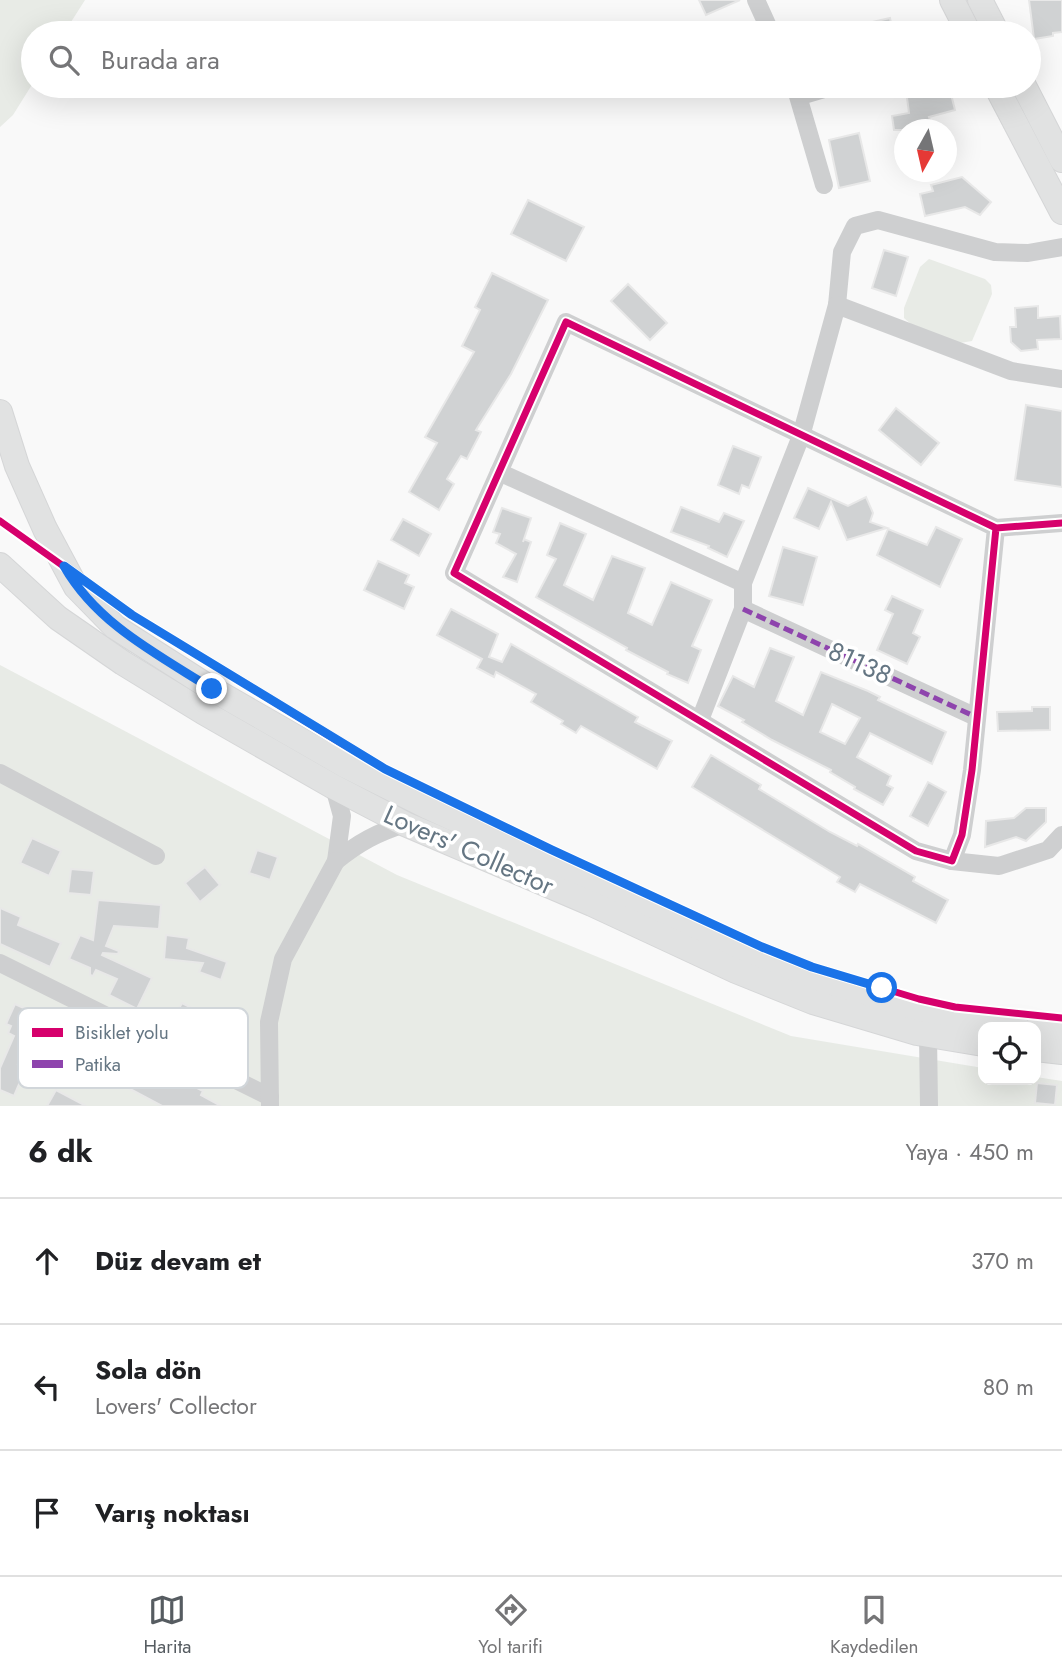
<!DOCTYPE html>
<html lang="tr">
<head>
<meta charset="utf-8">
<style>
	:root { --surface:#fff; --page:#f2f2f2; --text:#202124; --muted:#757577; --line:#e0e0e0; --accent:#565c61 }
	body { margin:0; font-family:Jost,sans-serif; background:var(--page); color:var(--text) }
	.controls { position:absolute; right:21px; bottom:21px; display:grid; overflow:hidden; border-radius:14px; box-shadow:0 7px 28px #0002 }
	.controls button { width:63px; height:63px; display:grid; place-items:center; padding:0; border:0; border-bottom:2px solid var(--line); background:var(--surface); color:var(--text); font:35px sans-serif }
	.compass { position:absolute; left:894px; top:119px; width:63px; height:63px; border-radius:50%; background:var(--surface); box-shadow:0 7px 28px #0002; rotate:188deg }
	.stop { position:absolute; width:21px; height:21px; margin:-16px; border:5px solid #1a73e8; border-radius:50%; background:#fff }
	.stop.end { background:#1a73e8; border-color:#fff; box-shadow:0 2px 7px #0008 }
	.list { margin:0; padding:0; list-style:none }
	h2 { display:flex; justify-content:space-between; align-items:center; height:91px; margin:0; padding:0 28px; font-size:30px }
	h2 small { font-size:23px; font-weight:400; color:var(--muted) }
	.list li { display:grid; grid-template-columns:46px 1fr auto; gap:21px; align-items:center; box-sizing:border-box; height:126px; padding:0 28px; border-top:2px solid var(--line) }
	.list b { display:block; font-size:26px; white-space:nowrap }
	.list p { margin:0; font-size:23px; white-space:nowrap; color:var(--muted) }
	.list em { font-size:23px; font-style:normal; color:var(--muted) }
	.icon { flex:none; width:38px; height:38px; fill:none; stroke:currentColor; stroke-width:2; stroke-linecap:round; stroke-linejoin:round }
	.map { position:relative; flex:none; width:1062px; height:1106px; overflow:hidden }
	.search { position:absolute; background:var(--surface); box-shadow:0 7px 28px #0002; left:21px; right:21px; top:21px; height:77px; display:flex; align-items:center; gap:18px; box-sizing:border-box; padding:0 24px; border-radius:38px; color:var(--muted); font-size:26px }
	.sheet { height:469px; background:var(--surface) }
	nav { display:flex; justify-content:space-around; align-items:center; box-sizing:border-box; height:98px; border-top:2px solid var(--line); background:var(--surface); font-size:19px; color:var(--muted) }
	nav a { display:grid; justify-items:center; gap:4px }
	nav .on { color:var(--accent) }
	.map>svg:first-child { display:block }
	.green { fill:#e8ebe6 }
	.building { fill:#d0d2d3; stroke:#e8e8e8; stroke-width:2; fill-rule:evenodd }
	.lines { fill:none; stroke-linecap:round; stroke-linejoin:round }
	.secondary-casing { stroke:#d5d6d7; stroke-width:26 }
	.street { stroke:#cecfd0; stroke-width:18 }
	.secondary { stroke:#e1e2e2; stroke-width:24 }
	.quiet { stroke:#8e44ad; stroke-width:5; stroke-dasharray:10 5; stroke-linecap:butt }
	.cycleway-casing { stroke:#fff; stroke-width:11 }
	.cycleway { stroke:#d6006c; stroke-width:7 }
	.route { stroke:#1a73e8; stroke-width:9 }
	.labels { text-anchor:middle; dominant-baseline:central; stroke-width:7; stroke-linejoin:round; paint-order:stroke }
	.street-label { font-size:26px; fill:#657683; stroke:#fff }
	.key { fill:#fff; stroke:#d1d6da; stroke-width:2 }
	.key-label { font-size:19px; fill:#657683 }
</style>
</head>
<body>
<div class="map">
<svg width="1062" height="1106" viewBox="0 0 1062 1106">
	<rect width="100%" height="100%" fill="#f9f9f9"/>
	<g class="green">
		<polygon points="0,0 85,0 64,33 33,33 33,83 13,115 0,127"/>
		<polygon points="929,259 985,279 991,285 992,294 972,341 960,343 911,324 904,318 904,308 920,267"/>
		<polygon points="0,665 397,875 791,1036 983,1068 983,1080 1036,1080 1036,1077 1062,1081 1062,1106 0,1106"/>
	</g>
	<g class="building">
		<polygon points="699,0 740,0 706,15"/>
		<polygon points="1029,0 1062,0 1062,32 1053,33 1053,36 1034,39"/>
		<polygon points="890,18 893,33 847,33 846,28"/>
		<polygon points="923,86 949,86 955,110 929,117 933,130 894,130 892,116 909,113 906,90"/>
		<polygon points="859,133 870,181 839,188 829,140"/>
		<polygon points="962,177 991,202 980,215 965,207 925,216 920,194 933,191 931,185"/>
		<polygon points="528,200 584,227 566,261 511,234"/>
		<polygon points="884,250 908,257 896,296 872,288"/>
		<polygon points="492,273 548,300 511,374 476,430 481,432 467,459 461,456 447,479 454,484 439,510 409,492 437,443 425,437 474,352 462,346 480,310 475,307"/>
		<polygon points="628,284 667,323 650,340 611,301"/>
		<polygon points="1038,306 1038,318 1060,316 1061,339 1037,340 1038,349 1021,351 1011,342 1010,327 1016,327 1015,308"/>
		<polygon points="1026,405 1062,411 1062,487 1015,480"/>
		<polygon points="896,408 939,443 921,465 879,430"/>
		<polygon points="733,446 761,457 749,488 742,485 739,494 718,485"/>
		<polygon points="808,488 848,506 866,497 873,513 870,522 887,528 847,540 831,502 819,529 794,518"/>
		<polygon points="681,507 719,522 724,513 744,521 727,557 708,548 709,546 671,532"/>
		<polygon points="502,508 531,518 523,542 524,539 531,542 517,582 503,577 516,554 496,543 500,534 493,532"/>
		<polygon points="403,519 431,534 419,556 391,540"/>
		<polygon points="560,523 586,534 564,585 593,600 612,556 645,568 628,613 652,625 671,582 712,600 692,646 701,650 688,683 667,674 668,672 626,650 627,648 536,597 556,559 547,555"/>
		<polygon points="936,527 962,539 940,587 877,555 888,529 927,545"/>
		<polygon points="783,547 817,557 803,605 769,596"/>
		<polygon points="378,561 409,575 405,583 414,587 404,609 364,590"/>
		<polygon points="892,596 923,610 913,633 920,637 907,664 877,650 893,614 885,610"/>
		<polygon points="451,609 498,634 489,657 502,662 511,644 638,717 635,722 672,741 657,769 581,726 576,733 561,724 563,721 531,702 536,694 496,672 494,677 477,668 482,659 437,635"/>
		<path d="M 770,648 L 794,657 L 776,701 L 803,715 L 821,672 L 868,691 L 880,697 L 878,700 L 946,732 L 932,764 L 870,733 L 857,757 L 891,776 L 887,785 L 893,788 L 883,805 L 854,789 L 855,787 L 830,772 L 831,770 L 772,740 L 742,722 L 744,720 L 718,706 L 733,676 L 754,687 ZM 832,704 L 860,718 L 845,744 L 820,732 Z"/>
		<polygon points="1032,707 1050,707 1050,730 998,731 997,712 1032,711"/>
		<polygon points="711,755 761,785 759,789 830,832 857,846 858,844 915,877 913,881 948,900 936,923 860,884 855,892 837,882 840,877 692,787"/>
		<polygon points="928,782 946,792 928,826 910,816"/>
		<polygon points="1026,808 1046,808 1046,822 1026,841 1016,837 985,847 986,821 1014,818"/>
		<polygon points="32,838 61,851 49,876 20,863"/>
		<polygon points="257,850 278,857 270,880 249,873"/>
		<polygon points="205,867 220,885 200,902 185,883"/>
		<polygon points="71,869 94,871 91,895 68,893"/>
		<polygon points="98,900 161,905 159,929 114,926 106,946 119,951 118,954 103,953 102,955 152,978 137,1009 109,995 117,979 96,970 93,976 90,975 90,968 69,959 80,935 93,940"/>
		<polygon points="0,908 21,917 18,925 61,943 50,967 0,944"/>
		<polygon points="166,935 189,938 187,948 227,962 221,980 199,972 203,963 164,959"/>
		<polygon points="182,1003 233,1029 220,1056 168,1029"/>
		<polygon points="15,1004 37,1014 18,1064 26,1068 14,1096 0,1090 0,1068 14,1036 8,1033 11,1026 6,1024"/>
		<polygon points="69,1033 106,1053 109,1047 143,1065 145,1061 203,1091 201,1095 221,1106 162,1106 115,1081 113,1086 76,1066 73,1072 54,1062"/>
		<polygon points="1037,1083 1057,1085 1055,1105 1035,1103"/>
		<polygon points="56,1090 86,1106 47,1106"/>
	</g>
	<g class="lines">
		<defs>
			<g id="secondary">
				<polyline points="952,0 969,33"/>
				<polyline points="980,0 997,33"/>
				<polyline points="996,86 1062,212"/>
				<polyline points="1024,86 1062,160"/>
				<polyline points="0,412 17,466 45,529 76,587 115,627 212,689 346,766 426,806 765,962 854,995 930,1014 1017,1027"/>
				<polyline points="0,565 58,618 123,663 203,712 334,787 405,824 592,904 736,971 813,1002 917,1033 983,1044"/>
				<polyline points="1036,1029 1062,1031"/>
				<polyline points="1036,1049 1062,1052"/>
			</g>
		</defs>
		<use href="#secondary" class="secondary-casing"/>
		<g class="street">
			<polyline points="756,0 771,33"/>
			<polyline points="795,86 824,185"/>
			<polyline points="800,96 834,86"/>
			<polyline points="837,305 842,252 855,226 878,220 995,252 1028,253 1062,247"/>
			<polyline points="499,472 743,583"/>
			<polyline points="996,528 972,770 962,835 952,861 916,851 454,573 566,322 996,528 1062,523"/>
			<polyline points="743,609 976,717"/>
			<polyline points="700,720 743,609 743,583 801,436 837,305 1011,371 1062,379"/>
			<polyline points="0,773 156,856"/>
			<path d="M 334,787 L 342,816 L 336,861 C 358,843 378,832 405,824"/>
			<polyline points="952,861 999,866 1048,850 1062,835"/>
			<polyline points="0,963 270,1097"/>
			<polyline points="928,1035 929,1106"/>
			<polyline points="270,1105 269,1022 283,959 336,861"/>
		</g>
		<use href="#secondary" class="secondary"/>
		<polyline class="quiet" points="743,609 976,717"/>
		<defs>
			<g id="cycleway">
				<polyline points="0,521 132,615 336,740 385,769 552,850 762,947 812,967 919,999 955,1007 1062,1018"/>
				<polyline points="996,528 972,770 962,835 952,861 916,851 454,573 566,322 996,528 1062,523"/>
			</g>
		</defs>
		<use href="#cycleway" class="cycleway-casing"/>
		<use href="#cycleway" class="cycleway"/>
	</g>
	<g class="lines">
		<path class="route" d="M 212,689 C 157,654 97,624 64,566 L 132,615 L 385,769 L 552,850 L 762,947 L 812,967 L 882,988"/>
	</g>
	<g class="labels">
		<g class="street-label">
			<text transform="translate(860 663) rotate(25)">81138</text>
			<text transform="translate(469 850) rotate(24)">Lovers' Collector</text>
		</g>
	</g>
	<rect x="18" y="1008" width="230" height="80" rx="10" class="key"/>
	<rect x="32" y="1028" width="31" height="9" fill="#d6006c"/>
	<rect x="32" y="1060" width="31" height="8" fill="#8e44ad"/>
	<g class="key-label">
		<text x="75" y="1039">Bisiklet yolu</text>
		<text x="75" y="1071">Patika</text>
	</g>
</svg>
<div class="controls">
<button><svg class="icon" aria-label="locate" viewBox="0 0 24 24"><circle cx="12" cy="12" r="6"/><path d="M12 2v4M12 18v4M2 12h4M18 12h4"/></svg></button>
</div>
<svg class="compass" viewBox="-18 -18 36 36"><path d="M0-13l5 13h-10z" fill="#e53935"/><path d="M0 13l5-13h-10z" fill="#757577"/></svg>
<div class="stop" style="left:882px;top:988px"></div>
<div class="stop end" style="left:212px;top:689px"></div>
<div class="search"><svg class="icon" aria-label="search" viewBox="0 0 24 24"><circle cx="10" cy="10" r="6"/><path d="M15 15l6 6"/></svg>Burada ara</div>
</div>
<section class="sheet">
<h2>6 dk<small>Yaya · 450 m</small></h2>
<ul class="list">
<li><svg class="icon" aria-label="ahead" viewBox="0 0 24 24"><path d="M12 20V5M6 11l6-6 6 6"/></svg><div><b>Düz devam et</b></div><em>370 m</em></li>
<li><svg class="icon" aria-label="left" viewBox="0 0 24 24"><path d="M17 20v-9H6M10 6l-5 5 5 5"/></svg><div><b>Sola dön</b><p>Lovers' Collector</p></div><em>80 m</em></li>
<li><svg class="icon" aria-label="arrive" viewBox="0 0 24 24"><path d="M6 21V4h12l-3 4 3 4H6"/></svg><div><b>Varış noktası</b></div></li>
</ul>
</section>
<nav>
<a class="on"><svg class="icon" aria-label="map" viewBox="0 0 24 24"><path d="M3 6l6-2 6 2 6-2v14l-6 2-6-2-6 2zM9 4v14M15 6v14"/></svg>Harita</a>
<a><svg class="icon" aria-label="directions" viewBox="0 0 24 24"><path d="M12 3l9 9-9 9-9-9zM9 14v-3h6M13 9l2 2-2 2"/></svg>Yol tarifi</a>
<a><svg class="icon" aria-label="saved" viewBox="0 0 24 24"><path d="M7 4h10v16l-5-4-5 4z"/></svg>Kaydedilen</a>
</nav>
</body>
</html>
